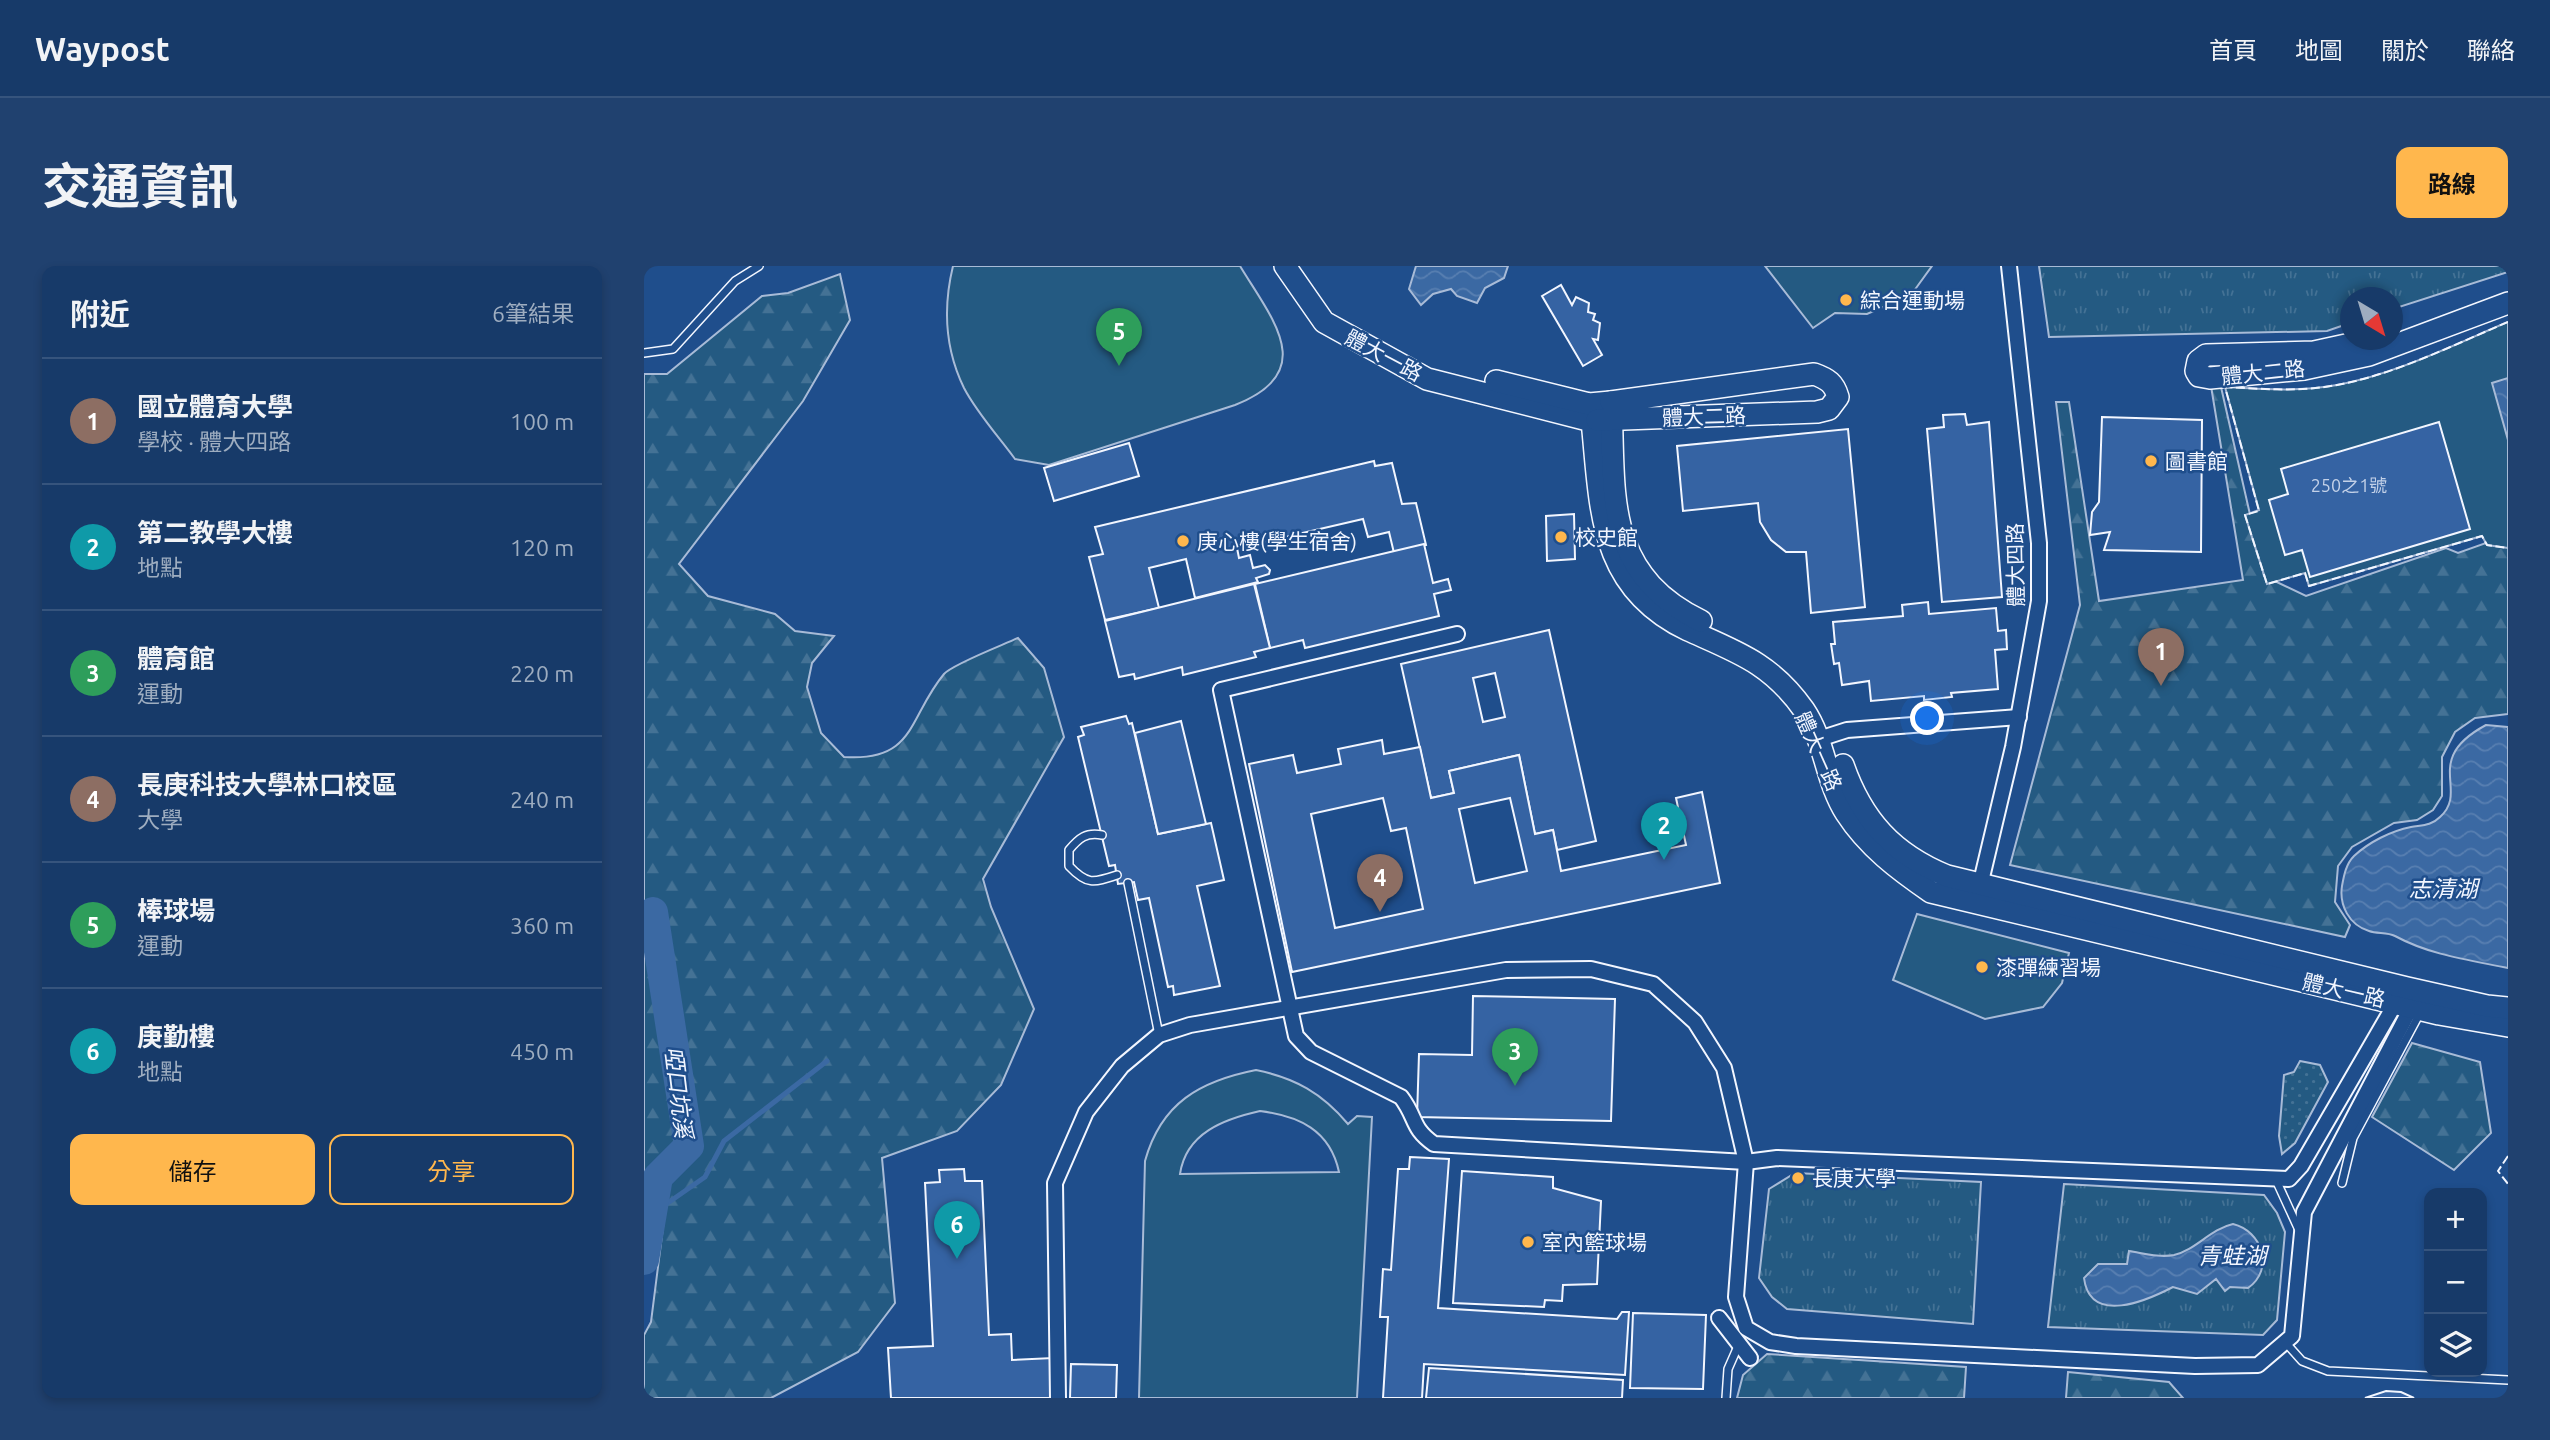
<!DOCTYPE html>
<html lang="zh-TW">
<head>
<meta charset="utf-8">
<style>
	:root { --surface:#173a69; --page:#20416f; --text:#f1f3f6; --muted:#9eadc0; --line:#36547d; --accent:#ffb74d }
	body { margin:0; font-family:Ubuntu,"Noto Sans TC",sans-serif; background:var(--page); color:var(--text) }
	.controls { position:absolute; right:21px; bottom:21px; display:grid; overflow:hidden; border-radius:14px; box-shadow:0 4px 10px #0003 }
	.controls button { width:63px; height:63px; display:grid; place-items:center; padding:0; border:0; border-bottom:2px solid var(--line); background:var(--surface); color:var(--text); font:35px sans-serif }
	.compass { position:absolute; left:1696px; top:21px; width:63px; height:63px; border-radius:50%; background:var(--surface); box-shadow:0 4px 10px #0003; rotate:142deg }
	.you { position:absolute; left:1284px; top:453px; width:24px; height:24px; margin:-18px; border:5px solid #fff; border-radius:50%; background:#1a73e8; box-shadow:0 0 0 10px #1a73e833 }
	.badge { display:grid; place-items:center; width:46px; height:46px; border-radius:50%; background:var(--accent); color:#fff; font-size:23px; font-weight:700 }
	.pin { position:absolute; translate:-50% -58px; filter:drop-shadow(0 2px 4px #0008) }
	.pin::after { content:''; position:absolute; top:37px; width:24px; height:21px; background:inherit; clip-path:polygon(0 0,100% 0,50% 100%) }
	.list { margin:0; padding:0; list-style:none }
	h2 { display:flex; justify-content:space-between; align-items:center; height:91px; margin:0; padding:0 28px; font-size:30px }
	h2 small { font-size:23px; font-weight:400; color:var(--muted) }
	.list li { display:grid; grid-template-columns:46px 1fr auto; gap:21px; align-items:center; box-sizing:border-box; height:126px; padding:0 28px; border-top:2px solid var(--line) }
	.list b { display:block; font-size:26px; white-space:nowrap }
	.list p { margin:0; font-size:23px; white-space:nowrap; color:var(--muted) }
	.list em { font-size:23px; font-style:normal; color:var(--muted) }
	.actions { display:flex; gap:14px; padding:21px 28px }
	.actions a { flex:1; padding:16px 0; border:2px solid var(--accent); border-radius:14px; text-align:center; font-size:24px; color:var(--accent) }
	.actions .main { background:var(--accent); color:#111 }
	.icon { flex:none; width:38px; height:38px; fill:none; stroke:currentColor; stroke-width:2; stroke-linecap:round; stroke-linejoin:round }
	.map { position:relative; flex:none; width:1864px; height:1132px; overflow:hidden; border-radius:14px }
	header { display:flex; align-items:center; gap:42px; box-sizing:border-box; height:98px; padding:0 35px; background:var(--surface); border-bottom:2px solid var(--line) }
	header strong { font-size:33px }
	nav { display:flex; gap:38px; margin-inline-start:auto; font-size:24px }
	.intro { display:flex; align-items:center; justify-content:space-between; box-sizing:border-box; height:168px; padding:0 42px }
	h1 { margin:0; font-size:49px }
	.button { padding:18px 32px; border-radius:14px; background:var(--accent); color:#111; font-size:24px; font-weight:700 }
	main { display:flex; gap:42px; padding:0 42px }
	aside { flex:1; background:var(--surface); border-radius:14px; box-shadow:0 4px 10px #0003 }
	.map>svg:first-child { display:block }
	.grass { fill:url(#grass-tufts); stroke:#a8bbd7; stroke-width:2 }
	.forest { fill:url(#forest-firs); stroke:#a8bbd7; stroke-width:2 }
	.park { fill:url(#park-dots); stroke:#a8bbd7; stroke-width:2 }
	.pitch { fill:#245a82; stroke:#a8bbd7; stroke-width:2; fill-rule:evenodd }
	.water { fill:url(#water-waves); stroke:#a8bbd7; stroke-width:2 }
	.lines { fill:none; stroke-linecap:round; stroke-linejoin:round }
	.stream { stroke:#3b69a3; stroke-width:5 }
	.river { stroke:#3b69a3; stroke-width:30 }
	.building { fill:#3563a3; stroke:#f2f6ff; stroke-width:2; fill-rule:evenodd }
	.lane-casing { stroke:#f2f6ff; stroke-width:10 }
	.street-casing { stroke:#f2f6ff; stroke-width:18 }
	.secondary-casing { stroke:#f2f6ff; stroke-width:24 }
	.lane { stroke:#1f4e8c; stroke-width:7 }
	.street { stroke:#1f4e8c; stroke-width:14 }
	.secondary { stroke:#1f4e8c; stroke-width:21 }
	.fence { stroke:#f2f6ff; stroke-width:2; stroke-dasharray:9 3.5; stroke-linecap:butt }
	.poi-dot { fill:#ffb74d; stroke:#1f4e8c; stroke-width:2.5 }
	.labels { text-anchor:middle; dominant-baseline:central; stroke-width:5; stroke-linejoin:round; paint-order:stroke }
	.number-label { font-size:18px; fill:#c3d1e8 }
	.poi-label { font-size:21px; fill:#f2f6ff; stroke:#1f4e8c; text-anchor:start }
	.street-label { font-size:21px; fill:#f2f6ff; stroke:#1f4e8c }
	.water-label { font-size:23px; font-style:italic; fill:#f2f6ff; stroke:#1f4e8c }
</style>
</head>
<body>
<header>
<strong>Waypost</strong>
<nav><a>首頁</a><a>地圖</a><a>關於</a><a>聯絡</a></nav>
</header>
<div class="intro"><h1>交通資訊</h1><a class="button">路線</a></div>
<main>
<aside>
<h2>附近<small>6筆結果</small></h2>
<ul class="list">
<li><span class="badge" style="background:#8d6e63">1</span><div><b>國立體育大學</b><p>學校 · 體大四路</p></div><em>100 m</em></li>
<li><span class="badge" style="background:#0f9aa8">2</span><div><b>第二教學大樓</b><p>地點</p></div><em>120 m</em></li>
<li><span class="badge" style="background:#2e9e5b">3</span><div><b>體育館</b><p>運動</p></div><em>220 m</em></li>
<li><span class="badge" style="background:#8d6e63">4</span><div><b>長庚科技大學林口校區</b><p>大學</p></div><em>240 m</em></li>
<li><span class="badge" style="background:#2e9e5b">5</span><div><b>棒球場</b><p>運動</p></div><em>360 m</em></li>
<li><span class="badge" style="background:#0f9aa8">6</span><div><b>庚勤樓</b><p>地點</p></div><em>450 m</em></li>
</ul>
<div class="actions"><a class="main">儲存</a><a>分享</a></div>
</aside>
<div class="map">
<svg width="1864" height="1132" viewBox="0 0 1864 1132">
	<defs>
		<pattern id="grass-tufts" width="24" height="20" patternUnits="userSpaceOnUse" patternTransform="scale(1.75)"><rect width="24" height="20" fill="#245a82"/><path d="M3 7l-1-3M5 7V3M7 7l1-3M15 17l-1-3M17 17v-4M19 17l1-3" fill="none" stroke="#447295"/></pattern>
		<pattern id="forest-firs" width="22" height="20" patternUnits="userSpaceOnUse" patternTransform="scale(1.75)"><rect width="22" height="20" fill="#245a82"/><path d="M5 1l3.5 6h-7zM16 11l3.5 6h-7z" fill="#447295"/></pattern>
		<pattern id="park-dots" width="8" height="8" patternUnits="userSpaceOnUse" patternTransform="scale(1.75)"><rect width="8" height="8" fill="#245a82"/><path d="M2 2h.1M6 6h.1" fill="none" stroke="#447295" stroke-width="1.8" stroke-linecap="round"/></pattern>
		<pattern id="water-waves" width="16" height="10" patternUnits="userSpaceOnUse" patternTransform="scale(1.75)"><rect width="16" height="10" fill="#3b69a3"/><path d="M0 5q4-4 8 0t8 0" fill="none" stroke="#587fb1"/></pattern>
	</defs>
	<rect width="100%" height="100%" fill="#1f4e8c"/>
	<g class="grass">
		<polygon points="1395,0 1864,0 1864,6 1749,43 1748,32 1706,32 1706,57 1683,65 1405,71"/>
		<polygon points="1151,907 1337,916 1329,1058 1143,1043 1128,1031 1115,1012 1125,923"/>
		<polygon points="1420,918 1620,929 1633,947 1641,966 1633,1054 1619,1069 1404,1061"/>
	</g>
	<g class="forest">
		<path d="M 196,8 L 206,54 L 159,135 L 35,298 L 64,330 L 131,348 L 151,365 L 190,370 L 168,397 L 163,421 L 177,467 L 200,491 C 272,496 264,451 300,408 C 309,398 359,379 374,372 L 400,402 L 420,471 L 339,613 L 347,641 L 390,743 L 357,819 L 313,865 L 238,892 L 251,1037 L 214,1086 L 127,1132 L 0,1132 L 0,1069 L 7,1056 L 25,914 L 0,921 L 0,108 L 23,108 L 118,30 L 144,27 Z"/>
		<polygon points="1567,120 1577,121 1620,310 1662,330 1802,282 1814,287 1853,273 1864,281 1864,448 1831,452 1811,466 1798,491 1798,530 1789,544 1773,554 1750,557 1708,581 1694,600 1691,636 1706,659 1701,671 1366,599 1436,339 1412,136 1425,136 1455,335 1599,314"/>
		<polygon points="1768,777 1836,796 1847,867 1810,904 1728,851"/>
		<polygon points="1123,1088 1322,1101 1320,1132 1093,1132 1099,1109"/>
		<polygon points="1424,1106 1525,1116 1539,1132 1422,1132"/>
	</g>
	<polygon class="park" points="1656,795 1676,799 1684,816 1651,877 1638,888 1635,870 1640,809 1650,806"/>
	<g class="pitch">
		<path d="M 309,0 L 596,0 C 628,53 676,106 591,139 L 405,199 L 371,193 C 355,171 333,147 320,122 C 301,83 299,41 309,0 Z"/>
		<polygon points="1121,0 1288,0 1267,29 1223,48 1191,47 1169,62"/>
		<path d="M 1864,56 L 1864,282 L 1843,279 L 1838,270 L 1665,320 L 1661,307 L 1623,318 L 1601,249 L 1615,244 L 1581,121 C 1618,123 1656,126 1693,119 C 1752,108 1809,79 1864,56 Z"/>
		<polygon points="1273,648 1425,687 1418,717 1399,741 1341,753 1249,714"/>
		<path d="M 612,804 C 651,812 678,827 704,858 L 713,850 L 728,851 L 713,1132 L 495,1132 L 501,895 C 517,837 556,815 612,804 ZM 616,845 C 655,850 686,864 695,906 L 536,908 C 542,867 580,853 616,845 Z"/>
	</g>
	<g class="water">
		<polygon points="772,0 864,0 860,12 841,22 833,37 813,30 807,23 789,28 777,39 765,23"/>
		<polygon points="1864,112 1864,174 1848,117"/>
		<path d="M 1842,459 L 1864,461 L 1864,702 C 1825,694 1786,689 1751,670 C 1743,666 1733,668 1725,665 C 1705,659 1695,639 1698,620 C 1700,609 1702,598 1710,590 C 1725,576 1747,565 1767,561 C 1778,559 1787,560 1796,551 C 1826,524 1777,494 1842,459 Z"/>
		<path d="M 1589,958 C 1618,965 1631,1003 1604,1022 L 1586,1021 L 1581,1025 L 1572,1013 L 1553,1028 L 1529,1021 C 1504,1034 1446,1060 1440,1012 L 1454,998 L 1483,998 L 1485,985 C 1499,987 1515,992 1530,989 C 1552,984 1566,963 1589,958 Z"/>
	</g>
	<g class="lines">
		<polyline class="stream" points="5,950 61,911 80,875 183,795"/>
		<polyline class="river" points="0,994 14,911 45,880 9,646"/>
	</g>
	<g class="building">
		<polygon points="917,19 928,39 932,31 945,37 944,46 951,48 949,54 956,57 954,74 949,73 958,89 939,100 898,30"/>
		<polygon points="1321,148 1323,159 1345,156 1358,331 1298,336 1283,163 1300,161 1299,149"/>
		<polygon points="1458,151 1558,154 1557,286 1460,284 1466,266 1446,269 1448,246 1455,236"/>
		<polygon points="1795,156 1826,263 1666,311 1658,284 1641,289 1625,234 1644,228 1637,203"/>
		<polygon points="1204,163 1221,341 1167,347 1162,286 1142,286 1127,274 1116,256 1114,237 1039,245 1033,180"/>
		<polygon points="485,177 495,210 410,235 400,202"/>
		<polygon points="730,195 731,200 748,197 758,238 772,237 782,279 750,287 745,266 724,271 719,253 593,282 595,292 606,289 609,302 621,299 626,304 625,308 612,312 614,316 551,332 542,293 505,302 515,342 461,354 445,291 459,288 451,261"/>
		<polygon points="930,248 931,293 903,295 902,250"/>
		<polygon points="780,278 789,317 804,313 807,324 790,328 795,350 661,382 659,374 626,382 611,318"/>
		<polygon points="610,318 626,382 610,386 612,391 539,409 538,401 491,413 490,408 475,411 461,355"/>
		<polygon points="1284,336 1285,348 1352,342 1354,365 1362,364 1363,383 1351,384 1354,423 1307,427 1308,431 1280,434 1280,430 1227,435 1225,415 1198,419 1195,397 1190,398 1187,378 1191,378 1189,356 1259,350 1258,339"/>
		<path d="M 905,364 L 952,575 L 913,584 L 909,564 L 891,568 L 875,489 L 805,505 L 810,527 L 787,532 L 757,398 ZM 851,407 L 861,451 L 839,456 L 829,412 Z"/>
		<polygon points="482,450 485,458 488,457 514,568 567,557 580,614 553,620 576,720 530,729 529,720 524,721 505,632 494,634 490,616 474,618 471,599 465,600 434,471 440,469 437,461"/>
		<polygon points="537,455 562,558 514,568 491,467"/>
		<path d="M 738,474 L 740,488 L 776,481 L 787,532 L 810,527 L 805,505 L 875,489 L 891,568 L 909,564 L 917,605 L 1042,579 L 1032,532 L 1058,526 L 1076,617 L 648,706 L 605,498 L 649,489 L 653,507 L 697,498 L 694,483 ZM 739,532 L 747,565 L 762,562 L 779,643 L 691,662 L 667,548 ZM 866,532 L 883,605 L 831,617 L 815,543 Z"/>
		<polygon points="829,730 971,733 967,855 773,851 775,788 828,789"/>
		<polygon points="766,891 805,893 794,1042 973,1053 978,1046 985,1046 981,1109 780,1098 778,1132 739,1132 744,1051 736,1051 739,1003 747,1004 754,903 765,903"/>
		<polygon points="320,903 321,915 338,915 345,1069 367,1068 368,1094 409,1092 411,1132 247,1132 244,1082 289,1080 281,917 296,916 295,904"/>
		<polygon points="818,905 909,911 909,922 957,935 953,1018 919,1019 918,1035 901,1034 900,1041 809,1037"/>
		<polygon points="989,1047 1062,1049 1059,1123 986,1122"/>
		<polygon points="427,1098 473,1099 472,1132 426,1132"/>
		<polygon points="785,1102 979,1114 978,1132 782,1132"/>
		<polygon points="1742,1125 1757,1126 1770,1132 1721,1132"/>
	</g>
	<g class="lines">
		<defs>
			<g id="lane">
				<polyline points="0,87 29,83 91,15 115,0"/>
				<path d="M 458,569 C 442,566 435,572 425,584 L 425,600 C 443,619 449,617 473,609"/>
				<polyline points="484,617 515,769"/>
				<polyline points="1632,914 1655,964"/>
				<polyline points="1698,917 1709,872 1776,747"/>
				<polyline points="1641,1076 1658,1095 1684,1105 1864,1114"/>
				<polyline points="1082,1132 1084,1103 1095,1078"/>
			</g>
			<g id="street">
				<path d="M 813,368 L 577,424 L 652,770 L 667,786 L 757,831 C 773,852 767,862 790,878 L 1102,896 L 1133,892 L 1645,913 L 1657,900 L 1754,733"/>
				<polyline points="1175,473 1203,464 1375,451"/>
				<polyline points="1335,624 1369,481 1395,335 1395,277 1365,0"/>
				<polyline points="1075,1052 1106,1092"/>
				<polyline points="414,1132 411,917 442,846 478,800 515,769 546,759 862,704 947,703 1009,718 1051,756 1080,802 1102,896 1092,1031 1102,1062 1126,1076 1152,1080 1551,1100 1614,1099 1648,1070 1660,946 1768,740 1767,736"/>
			</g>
			<g id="secondary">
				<path d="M 641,0 L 680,56 L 783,113 L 948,155 C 957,240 953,321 1044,364 C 1093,386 1127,397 1160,444 C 1181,475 1182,516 1202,547 C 1224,581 1255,604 1287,626 L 1795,748 L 1864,760"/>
				<polyline points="1725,74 1670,86 1562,89 1554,95 1552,105 1555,110 1566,112 1660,103 1725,89 1864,37"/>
				<path d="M 852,115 L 945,138 L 967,136 C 971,229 959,307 1057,355"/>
				<path d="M 953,154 L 1173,146 L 1185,143 L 1194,131 C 1190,117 1184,113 1170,108 L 967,136"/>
				<path d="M 1199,499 C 1218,554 1249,588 1303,610 L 1763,722 L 1843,740 L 1864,742"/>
			</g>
		</defs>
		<use href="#lane" class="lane-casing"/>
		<use href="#street" class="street-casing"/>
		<use href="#secondary" class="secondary-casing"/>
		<use href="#lane" class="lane"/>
		<use href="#street" class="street"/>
		<use href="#secondary" class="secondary"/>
		<g class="fence">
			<path d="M 1864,56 C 1809,79 1752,108 1693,119 C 1656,126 1618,123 1581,121 L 1615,245 L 1601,249 L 1623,318 L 1661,307 L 1665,320 L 1838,270 L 1843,279 L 1864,282"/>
			<polyline points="1864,890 1854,905 1864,918"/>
		</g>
	</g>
	<g class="poi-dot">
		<circle cx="1202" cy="34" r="7"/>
		<circle cx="1507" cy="195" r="7"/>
		<circle cx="917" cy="271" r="7"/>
		<circle cx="539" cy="275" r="7"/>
		<circle cx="1338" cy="701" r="7"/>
		<circle cx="1154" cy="912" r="7"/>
		<circle cx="884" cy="976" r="7"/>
	</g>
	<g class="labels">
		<g class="number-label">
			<text x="1705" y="219">250之1號</text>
		</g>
		<g class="poi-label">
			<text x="1216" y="34">綜合運動場</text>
			<text x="1521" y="195">圖書館</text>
			<text x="931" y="271">校史館</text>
			<text x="553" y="275">庚心樓(學生宿舍)</text>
			<text x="1352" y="701">漆彈練習場</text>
			<text x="1168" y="912">長庚大學</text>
			<text x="898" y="976">室內籃球場</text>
		</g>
		<g class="street-label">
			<text transform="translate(740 89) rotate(28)">體大一路</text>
			<text transform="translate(1619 106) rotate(-6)">體大二路</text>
			<text transform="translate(1060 150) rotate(-2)">體大二路</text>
			<text transform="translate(1371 299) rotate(-91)">體大四路</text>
			<text transform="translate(1175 485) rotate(66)">體大一路</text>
			<text transform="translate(1700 724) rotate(13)">體大一路</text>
		</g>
		<g class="water-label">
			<text x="1799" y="622">志清湖</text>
			<text transform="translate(35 826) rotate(83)">啞口坑溪</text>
			<text x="1588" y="989">青蛙湖</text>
		</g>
	</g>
</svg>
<div class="controls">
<button>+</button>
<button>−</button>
<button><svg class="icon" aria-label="layers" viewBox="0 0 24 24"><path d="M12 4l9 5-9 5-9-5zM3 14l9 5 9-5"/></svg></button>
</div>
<svg class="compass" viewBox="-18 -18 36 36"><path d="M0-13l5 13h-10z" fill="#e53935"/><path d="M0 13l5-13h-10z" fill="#9eadc0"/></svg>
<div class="you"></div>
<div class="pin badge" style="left:1517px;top:420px;background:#8d6e63">1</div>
<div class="pin badge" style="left:1020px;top:594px;background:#0f9aa8">2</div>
<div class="pin badge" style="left:871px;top:820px;background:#2e9e5b">3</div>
<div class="pin badge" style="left:736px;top:646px;background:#8d6e63">4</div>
<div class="pin badge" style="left:475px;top:100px;background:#2e9e5b">5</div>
<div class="pin badge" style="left:313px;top:993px;background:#0f9aa8">6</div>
</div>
</main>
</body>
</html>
